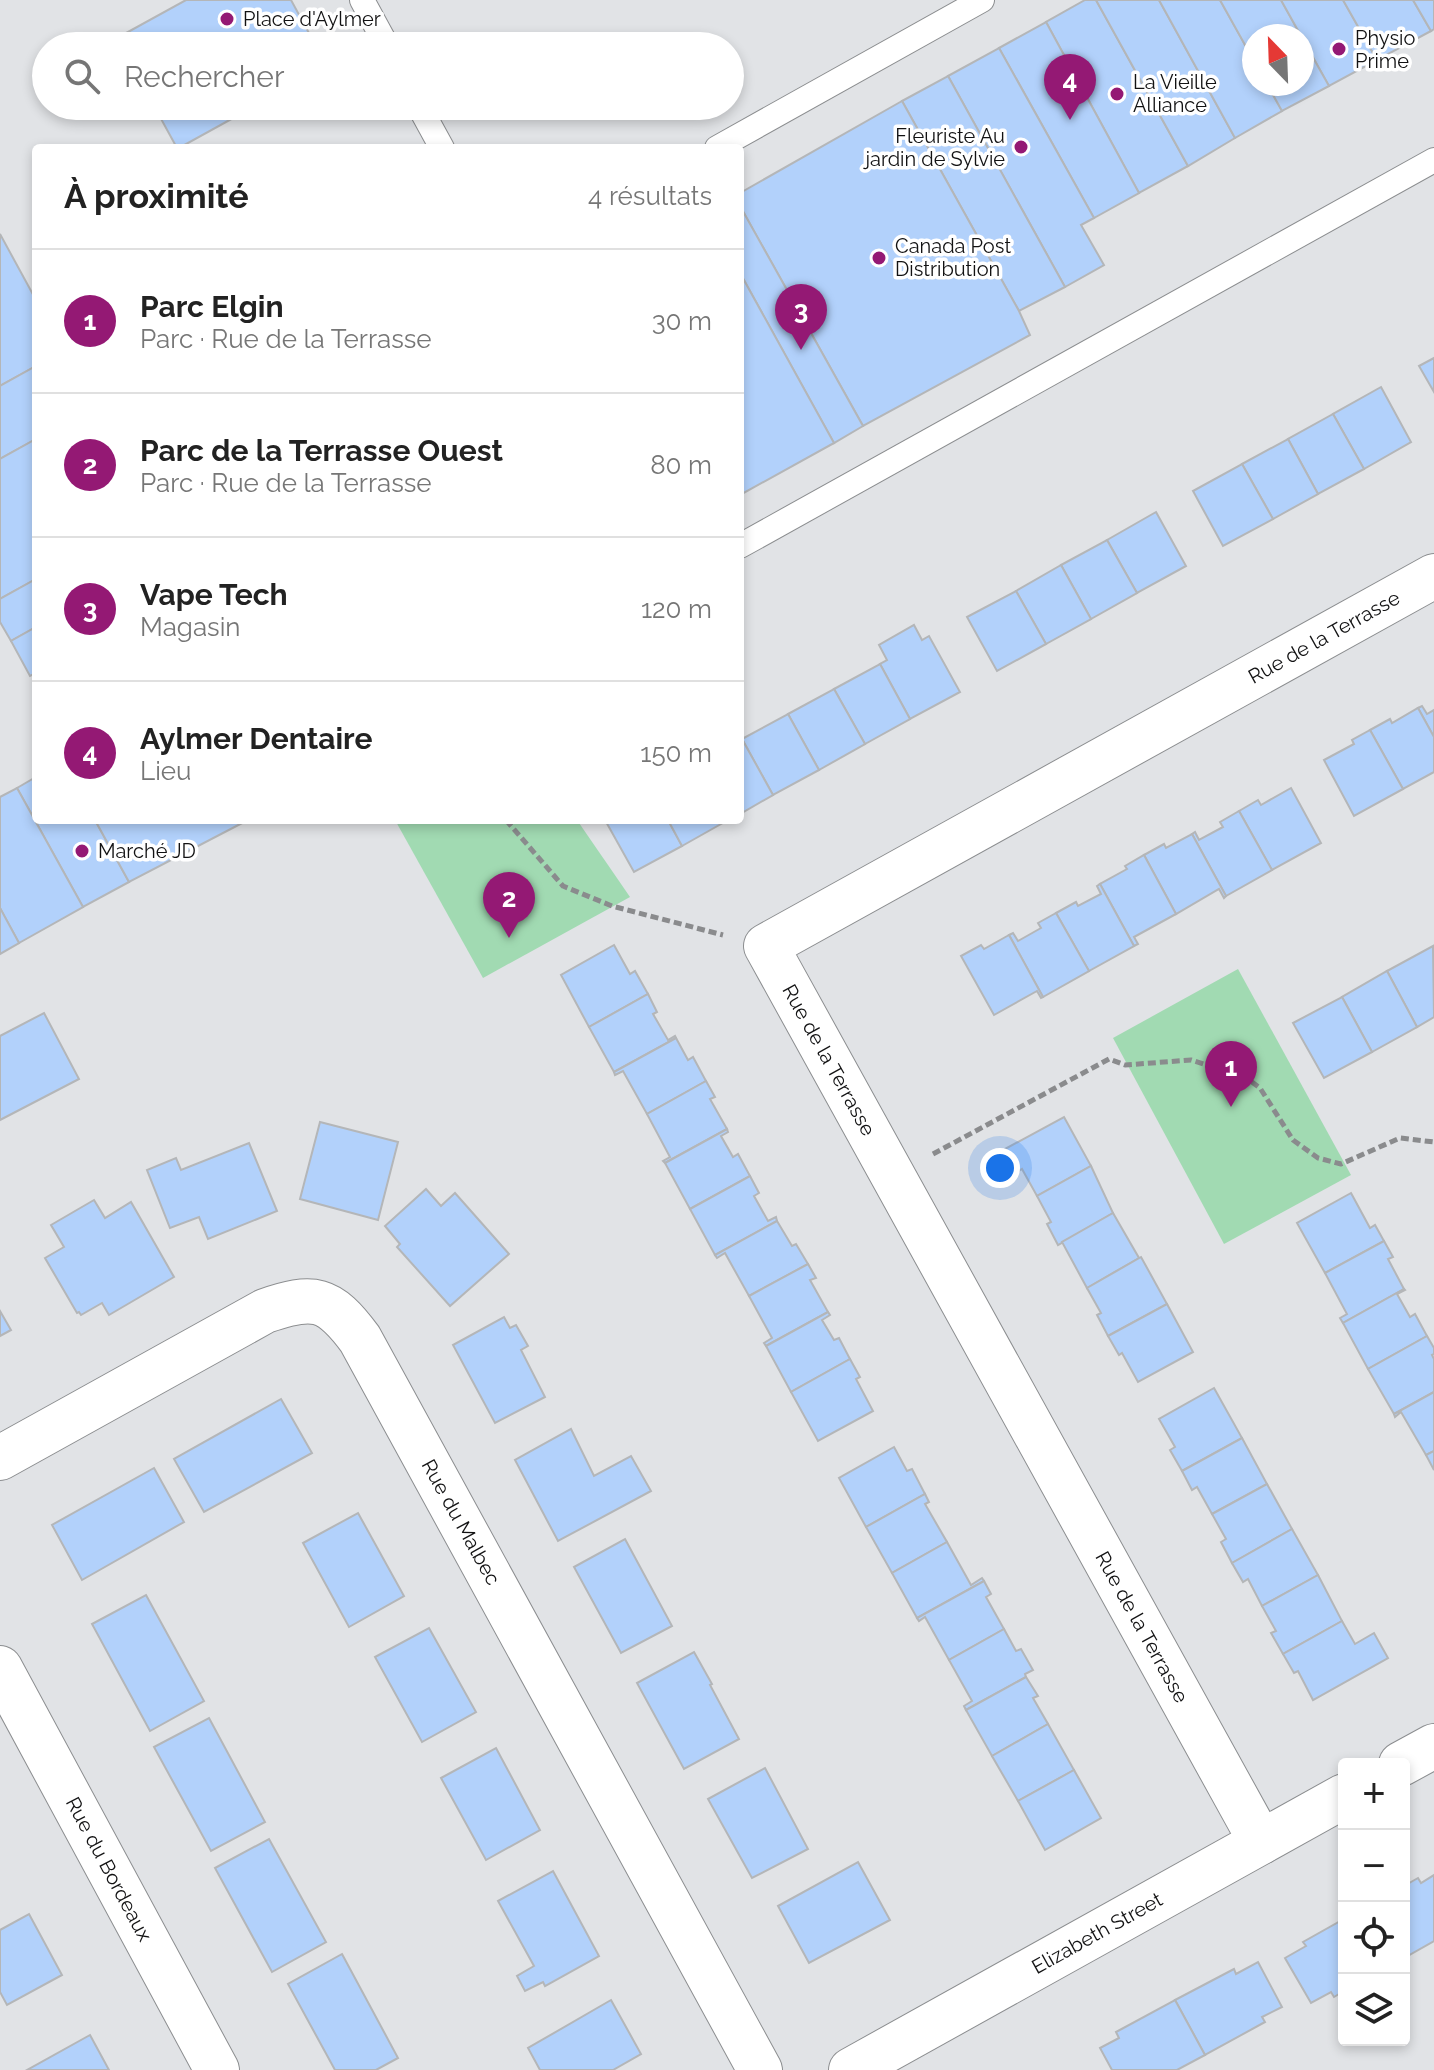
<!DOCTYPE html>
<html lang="fr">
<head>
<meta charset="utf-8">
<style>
	:root { --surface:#fff; --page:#f6f6f6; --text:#222; --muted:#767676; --line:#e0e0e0; --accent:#941974 }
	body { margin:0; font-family:Raleway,sans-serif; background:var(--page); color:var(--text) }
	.controls { position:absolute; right:24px; bottom:24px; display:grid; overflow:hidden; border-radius:8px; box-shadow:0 4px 12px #0003 }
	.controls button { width:72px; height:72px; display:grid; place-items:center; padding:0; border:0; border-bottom:2px solid var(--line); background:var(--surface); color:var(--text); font:40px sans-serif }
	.compass { position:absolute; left:1242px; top:24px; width:72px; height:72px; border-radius:50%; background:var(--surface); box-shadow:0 4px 12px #0003; rotate:337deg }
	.you { position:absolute; left:1000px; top:1168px; width:28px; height:28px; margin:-20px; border:6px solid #fff; border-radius:50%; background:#1a73e8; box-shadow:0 0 0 12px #1a73e833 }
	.badge { display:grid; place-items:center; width:52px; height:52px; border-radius:50%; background:var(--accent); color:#fff; font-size:26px; font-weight:700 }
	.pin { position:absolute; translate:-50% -66px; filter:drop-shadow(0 2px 4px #0008) }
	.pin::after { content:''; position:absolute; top:42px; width:28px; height:24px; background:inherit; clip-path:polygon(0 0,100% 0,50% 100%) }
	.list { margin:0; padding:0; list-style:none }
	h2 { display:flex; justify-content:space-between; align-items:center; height:104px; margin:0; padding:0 32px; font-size:34px }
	h2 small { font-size:26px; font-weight:400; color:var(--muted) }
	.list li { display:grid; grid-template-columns:52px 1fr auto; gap:24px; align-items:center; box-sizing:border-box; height:144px; padding:0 32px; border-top:2px solid var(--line) }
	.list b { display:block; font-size:30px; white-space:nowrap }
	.list p { margin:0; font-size:26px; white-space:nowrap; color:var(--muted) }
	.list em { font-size:26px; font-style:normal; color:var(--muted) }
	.icon { flex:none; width:44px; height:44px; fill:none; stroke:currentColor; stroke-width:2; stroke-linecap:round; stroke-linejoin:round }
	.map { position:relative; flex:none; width:1434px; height:2070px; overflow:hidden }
	.search { position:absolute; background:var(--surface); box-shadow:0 4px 12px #0003; left:32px; top:32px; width:712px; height:88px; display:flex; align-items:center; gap:20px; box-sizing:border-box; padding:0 28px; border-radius:44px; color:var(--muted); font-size:30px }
	.panel { position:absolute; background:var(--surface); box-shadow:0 4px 12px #0003; left:32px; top:144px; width:712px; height:680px; border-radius:8px }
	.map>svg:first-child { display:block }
	.green { fill:#a1dab2 }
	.building { fill:#b2d1fb; stroke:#b4b6b8; stroke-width:2 }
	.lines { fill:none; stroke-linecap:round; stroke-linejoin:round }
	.service-casing { stroke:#8c8e90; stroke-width:26 }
	.minor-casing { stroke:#8c8e90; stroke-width:46 }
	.path { stroke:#8a8b8d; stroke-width:5; stroke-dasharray:8 4; stroke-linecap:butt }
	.service { stroke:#fff; stroke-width:24 }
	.minor { stroke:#fff; stroke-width:44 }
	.poi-dot { fill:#941974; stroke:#fff; stroke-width:3 }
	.labels { text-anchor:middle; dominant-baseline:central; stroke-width:7; stroke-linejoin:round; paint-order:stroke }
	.poi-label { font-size:20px; fill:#121213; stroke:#fff; text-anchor:start }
	.street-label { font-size:20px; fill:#121213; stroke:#fff }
</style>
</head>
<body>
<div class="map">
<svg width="1434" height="2070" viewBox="0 0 1434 2070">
	<rect width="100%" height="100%" fill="#e1e3e6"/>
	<g class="green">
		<polygon points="395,820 577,820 630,897 483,978"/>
		<polygon points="1238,969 1351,1175 1224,1244 1113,1038"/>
	</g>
	<g class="building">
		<polygon points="186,0 291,0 316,46 121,46 117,38"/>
		<polygon points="1085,0 1096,0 1188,166 1139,193 1046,22"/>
		<polygon points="1096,0 1159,0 1235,138 1188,166"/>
		<polygon points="1159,0 1220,0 1254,61 1254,84 1267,84 1282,111 1235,138"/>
		<polygon points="1220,0 1281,0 1301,36 1254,36 1254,61"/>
		<polygon points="1281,0 1343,0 1377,60 1329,86"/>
		<polygon points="1343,0 1413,0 1431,31 1377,60"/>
		<polygon points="1413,0 1434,0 1434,29 1431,31"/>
		<polygon points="1046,22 1139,193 1094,218 999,48"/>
		<polygon points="1302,38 1329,86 1282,111 1267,84 1302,84"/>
		<polygon points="999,48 1094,218 1081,225 1104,265 1065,287 948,76"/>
		<polygon points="948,76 1065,287 1019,311 902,101"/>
		<polygon points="902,101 1019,311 1030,335 863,426 740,206 740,193"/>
		<polygon points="154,106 255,106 179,148 177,148"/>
		<polygon points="740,206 863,426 834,443 740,273"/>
		<polygon points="0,234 36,300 36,366 0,386"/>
		<polygon points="740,273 834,443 740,495"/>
		<polygon points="1434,358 1434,392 1419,366"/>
		<polygon points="36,366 36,439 0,459 0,386"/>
		<polygon points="1381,387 1411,442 1364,469 1333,414"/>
		<polygon points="1333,414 1364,469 1318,494 1288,439"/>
		<polygon points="36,439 36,579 0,599 0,459"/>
		<polygon points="1288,439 1318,494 1273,519 1242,464"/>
		<polygon points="1242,464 1273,519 1223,546 1193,491"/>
		<polygon points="1156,512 1186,566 1137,593 1107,540"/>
		<polygon points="1107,540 1137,593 1091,619 1061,565"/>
		<polygon points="1061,565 1091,619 1046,644 1016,591"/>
		<polygon points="36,579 36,627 11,641 0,622 0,599"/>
		<polygon points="1016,591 1046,644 997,671 967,617"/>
		<polygon points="914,625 922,640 929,636 960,692 910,719 880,664 887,660 879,645"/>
		<polygon points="36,627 36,673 30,676 11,641"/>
		<polygon points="880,664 910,719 865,744 834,689"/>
		<polygon points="834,689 865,744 819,770 788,714"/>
		<polygon points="1422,706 1427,714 1434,710 1434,737 1418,708"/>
		<polygon points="1418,708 1434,737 1434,772 1403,789 1370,730 1390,719 1392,723"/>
		<polygon points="788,714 819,770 773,795 742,739"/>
		<polygon points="1370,730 1403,789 1354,816 1324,760 1354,744 1352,740"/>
		<polygon points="742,739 773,795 740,814 740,741"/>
		<polygon points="36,777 36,820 95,820 129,882 83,907 17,788"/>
		<polygon points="17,788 83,907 19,943 0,908 0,797"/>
		<polygon points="1291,788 1321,843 1272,870 1239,811 1258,800 1261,805"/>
		<polygon points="1239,811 1272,870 1226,896 1192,834 1195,832 1199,840 1223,827 1220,822"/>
		<polygon points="95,820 248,820 129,882"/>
		<polygon points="605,820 668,820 682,846 634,872"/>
		<polygon points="668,820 728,820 682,846"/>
		<polygon points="1192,834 1226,896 1224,898 1219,889 1176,914 1144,855 1164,844 1166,848"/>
		<polygon points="1144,855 1176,914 1134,937 1138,944 1134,946 1100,884 1127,869 1125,866"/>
		<polygon points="1100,884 1134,946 1089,971 1056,913 1076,902 1078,906 1101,894 1097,886"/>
		<polygon points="0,908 19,943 0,954"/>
		<polygon points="1056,913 1089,971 1043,997 1009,935 1013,933 1018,941 1041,928 1038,923"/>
		<polygon points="1009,935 1043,997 1041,998 1037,991 994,1015 961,956 981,945 984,949"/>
		<polygon points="614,945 630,974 635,971 648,994 589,1027 561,975"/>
		<polygon points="1433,946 1434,1017 1417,1027 1387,971"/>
		<polygon points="1387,971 1417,1027 1372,1052 1342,997"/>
		<polygon points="648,994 657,1012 653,1014 668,1040 675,1036 676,1038 614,1072 589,1027"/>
		<polygon points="1342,997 1372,1052 1324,1078 1293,1023"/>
		<polygon points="44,1013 79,1079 0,1120 0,1036"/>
		<polygon points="676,1038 688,1060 693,1057 706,1081 647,1114 623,1071 615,1075 614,1072"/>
		<polygon points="706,1081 715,1097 710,1099 727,1129 665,1163 663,1161 670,1157 647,1114"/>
		<polygon points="1064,1117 1091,1166 1037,1196 1022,1169 1017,1172 1005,1149"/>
		<polygon points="320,1122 398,1142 378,1220 300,1199"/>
		<polygon points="727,1129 728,1132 721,1136 733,1157 738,1154 750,1176 690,1209 665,1163"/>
		<polygon points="249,1143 277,1211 208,1239 199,1217 170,1228 147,1170 176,1158 181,1170"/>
		<polygon points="1091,1166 1113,1213 1058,1245 1047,1224 1051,1222 1037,1196"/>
		<polygon points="750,1176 759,1193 754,1196 768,1221 776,1217 777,1221 715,1255 690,1209"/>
		<polygon points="426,1189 441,1206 455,1193 509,1254 450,1306 397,1247 400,1244 385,1226"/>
		<polygon points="1351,1193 1370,1228 1375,1225 1384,1241 1325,1273 1297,1223"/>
		<polygon points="94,1200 105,1218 131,1202 174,1277 109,1315 102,1303 81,1315 79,1312 77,1313 45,1258 64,1247 51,1225"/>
		<polygon points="1113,1213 1139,1258 1087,1288 1062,1242"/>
		<polygon points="777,1221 792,1246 796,1244 808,1264 749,1296 725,1253 717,1258 715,1255"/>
		<polygon points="1384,1241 1393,1257 1388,1259 1404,1289 1343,1323 1340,1318 1347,1314 1325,1273"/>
		<polygon points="1141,1257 1167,1304 1108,1336 1097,1315 1101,1313 1087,1288"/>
		<polygon points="808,1264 816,1278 810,1280 828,1312 766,1346 764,1343 772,1338 749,1296"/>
		<polygon points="1404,1289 1405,1290 1397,1294 1410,1317 1415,1314 1427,1336 1368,1369 1343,1323"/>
		<polygon points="1167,1304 1193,1352 1138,1382 1122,1353 1119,1355 1108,1336"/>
		<polygon points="0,1311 11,1330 0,1336"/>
		<polygon points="828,1312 830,1315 822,1320 834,1340 839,1338 850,1359 791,1392 766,1346"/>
		<polygon points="504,1317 510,1328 516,1325 528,1346 521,1350 545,1397 495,1423 453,1345"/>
		<polygon points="1427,1336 1434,1348 1434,1354 1432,1355 1434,1359 1434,1392 1394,1414 1368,1369"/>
		<polygon points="850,1359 860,1377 856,1379 873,1411 818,1441 791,1392"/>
		<polygon points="1214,1388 1242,1438 1182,1471 1170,1450 1175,1447 1159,1419"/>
		<polygon points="1434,1392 1434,1451 1426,1455 1401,1412 1395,1417 1394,1414"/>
		<polygon points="281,1399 312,1453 204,1512 174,1459"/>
		<polygon points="571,1429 594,1476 631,1456 651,1491 558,1541 515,1460"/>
		<polygon points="1242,1438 1267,1484 1212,1514 1197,1487 1192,1490 1182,1471"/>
		<polygon points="894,1447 907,1471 912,1469 925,1494 866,1527 839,1478"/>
		<polygon points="1434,1451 1434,1470 1426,1455"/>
		<polygon points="154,1468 184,1522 82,1580 52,1525"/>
		<polygon points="1267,1484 1292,1529 1232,1563 1221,1542 1226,1539 1212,1514"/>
		<polygon points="925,1494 929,1502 925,1504 947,1542 892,1573 866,1527"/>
		<polygon points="358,1513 404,1596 349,1627 303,1543"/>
		<polygon points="1292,1529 1318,1575 1262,1606 1248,1579 1243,1582 1232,1563"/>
		<polygon points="625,1539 672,1626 621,1653 574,1567"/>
		<polygon points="947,1542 971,1585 982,1578 984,1581 917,1618 892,1573"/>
		<polygon points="1318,1575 1342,1621 1283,1654 1271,1633 1276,1631 1262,1606"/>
		<polygon points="984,1581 991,1594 986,1597 1004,1629 949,1660 925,1617 919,1621 917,1618"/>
		<polygon points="146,1595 204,1701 150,1731 92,1624"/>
		<polygon points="1342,1621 1355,1644 1374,1633 1388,1658 1313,1700 1298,1671 1294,1673 1283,1654"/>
		<polygon points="429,1628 476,1712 422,1742 375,1657"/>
		<polygon points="1004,1629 1016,1651 1021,1649 1033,1670 1025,1674 1026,1677 966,1710 964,1706 972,1701 949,1660"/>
		<polygon points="694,1652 712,1684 710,1685 739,1739 684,1769 637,1683"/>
		<polygon points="1026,1677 1038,1696 1033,1698 1048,1724 992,1756 966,1710"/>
		<polygon points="209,1718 265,1822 211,1851 154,1747"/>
		<polygon points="1048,1724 1074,1770 1018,1801 992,1756"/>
		<polygon points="496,1748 540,1830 486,1860 441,1778"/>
		<polygon points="765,1768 808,1849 752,1878 708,1799"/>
		<polygon points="1074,1770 1101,1818 1045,1850 1018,1801"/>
		<polygon points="269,1839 326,1942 272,1972 215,1868"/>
		<polygon points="858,1862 890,1920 809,1963 778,1906"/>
		<polygon points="553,1871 599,1956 545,1986 543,1982 525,1991 517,1976 534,1966 498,1901"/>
		<polygon points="1434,1875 1434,1941 1404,1958 1404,1886 1418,1878 1421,1883"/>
		<polygon points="29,1914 62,1975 7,2005 0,1992 0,1930"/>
		<polygon points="1344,1919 1344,1991 1334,1997 1331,1992 1311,2003 1285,1958 1306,1946 1303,1942"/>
		<polygon points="342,1954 398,2058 376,2070 335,2070 288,1984"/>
		<polygon points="1258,1962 1282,2007 1262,2017 1265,2022 1205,2055 1175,2000 1234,1969 1236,1974"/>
		<polygon points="611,2000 641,2054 613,2070 540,2070 528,2048"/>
		<polygon points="1175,2000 1205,2055 1177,2070 1112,2070 1100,2048 1119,2038 1116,2032"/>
		<polygon points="90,2035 109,2070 27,2070"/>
	</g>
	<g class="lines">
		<defs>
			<g id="service">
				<polyline points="362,0 387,46"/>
				<polyline points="419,106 442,148"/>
				<polyline points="717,148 982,0"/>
				<polyline points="740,546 1434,160"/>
			</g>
			<g id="minor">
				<path d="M 0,1458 L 265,1311 C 314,1294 329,1297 360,1339 L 760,2070"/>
				<polyline points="0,1668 217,2070"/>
				<polyline points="1401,1764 1434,1746"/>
				<polyline points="1261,1842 766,946 1434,576"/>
				<polyline points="851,2070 1344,1796"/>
			</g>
		</defs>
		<use href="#service" class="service-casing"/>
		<use href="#minor" class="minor-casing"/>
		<g class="path">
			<polyline points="506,820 563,886 612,906 723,935"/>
			<polyline points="933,1154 1109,1059 1125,1065 1191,1060 1245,1077 1260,1088 1293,1140 1318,1158 1341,1164 1400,1138 1434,1142"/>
		</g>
		<use href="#service" class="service"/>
		<use href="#minor" class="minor"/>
	</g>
	<g class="poi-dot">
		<circle cx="227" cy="19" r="8"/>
		<circle cx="1339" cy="49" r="8"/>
		<circle cx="1117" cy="94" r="8"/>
		<circle cx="1021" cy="147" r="8"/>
		<circle cx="879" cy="258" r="8"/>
		<circle cx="82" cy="851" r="8"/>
	</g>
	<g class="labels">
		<g class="poi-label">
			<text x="243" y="19">Place d'Aylmer</text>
			<text x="1355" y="38">Physio<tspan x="1355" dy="23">Prime</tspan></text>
			<text x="1133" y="82">La Vieille<tspan x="1133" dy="23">Alliance</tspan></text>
			<text x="1005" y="136" text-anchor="end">Fleuriste Au<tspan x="1005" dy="23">jardin de Sylvie</tspan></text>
			<text x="895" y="246">Canada Post<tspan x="895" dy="23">Distribution</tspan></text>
			<text x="98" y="851">Marché JD</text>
		</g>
		<g class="street-label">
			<text transform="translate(1324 637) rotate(-29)">Rue de la Terrasse</text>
			<text transform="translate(829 1060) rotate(61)">Rue de la Terrasse</text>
			<text transform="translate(461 1522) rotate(61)">Rue du Malbec</text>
			<text transform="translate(1142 1627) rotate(61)">Rue de la Terrasse</text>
			<text transform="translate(109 1869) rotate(62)">Rue du Bordeaux</text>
			<text transform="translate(1097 1933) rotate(-29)">Elizabeth Street</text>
		</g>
	</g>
</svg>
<div class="controls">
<button>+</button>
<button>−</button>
<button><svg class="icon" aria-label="locate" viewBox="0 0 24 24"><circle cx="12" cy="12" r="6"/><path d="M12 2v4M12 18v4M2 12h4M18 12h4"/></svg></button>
<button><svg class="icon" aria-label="layers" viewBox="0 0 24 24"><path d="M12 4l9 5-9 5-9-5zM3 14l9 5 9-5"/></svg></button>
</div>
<svg class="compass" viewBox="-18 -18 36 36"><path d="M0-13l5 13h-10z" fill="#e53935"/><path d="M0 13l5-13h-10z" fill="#767676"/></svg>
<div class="you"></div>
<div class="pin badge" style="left:1231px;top:1107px">1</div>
<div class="pin badge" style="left:509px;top:938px">2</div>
<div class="pin badge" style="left:801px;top:350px">3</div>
<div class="pin badge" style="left:1070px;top:120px">4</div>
<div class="search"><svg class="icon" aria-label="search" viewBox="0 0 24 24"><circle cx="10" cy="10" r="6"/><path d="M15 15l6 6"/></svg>Rechercher</div>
<section class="panel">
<h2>À proximité<small>4 résultats</small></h2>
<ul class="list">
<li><span class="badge">1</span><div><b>Parc Elgin</b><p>Parc · Rue de la Terrasse</p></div><em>30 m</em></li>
<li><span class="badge">2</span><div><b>Parc de la Terrasse Ouest</b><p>Parc · Rue de la Terrasse</p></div><em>80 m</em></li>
<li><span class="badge">3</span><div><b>Vape Tech</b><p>Magasin</p></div><em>120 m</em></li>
<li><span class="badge">4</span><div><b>Aylmer Dentaire</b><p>Lieu</p></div><em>150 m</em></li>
</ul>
</section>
</div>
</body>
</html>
